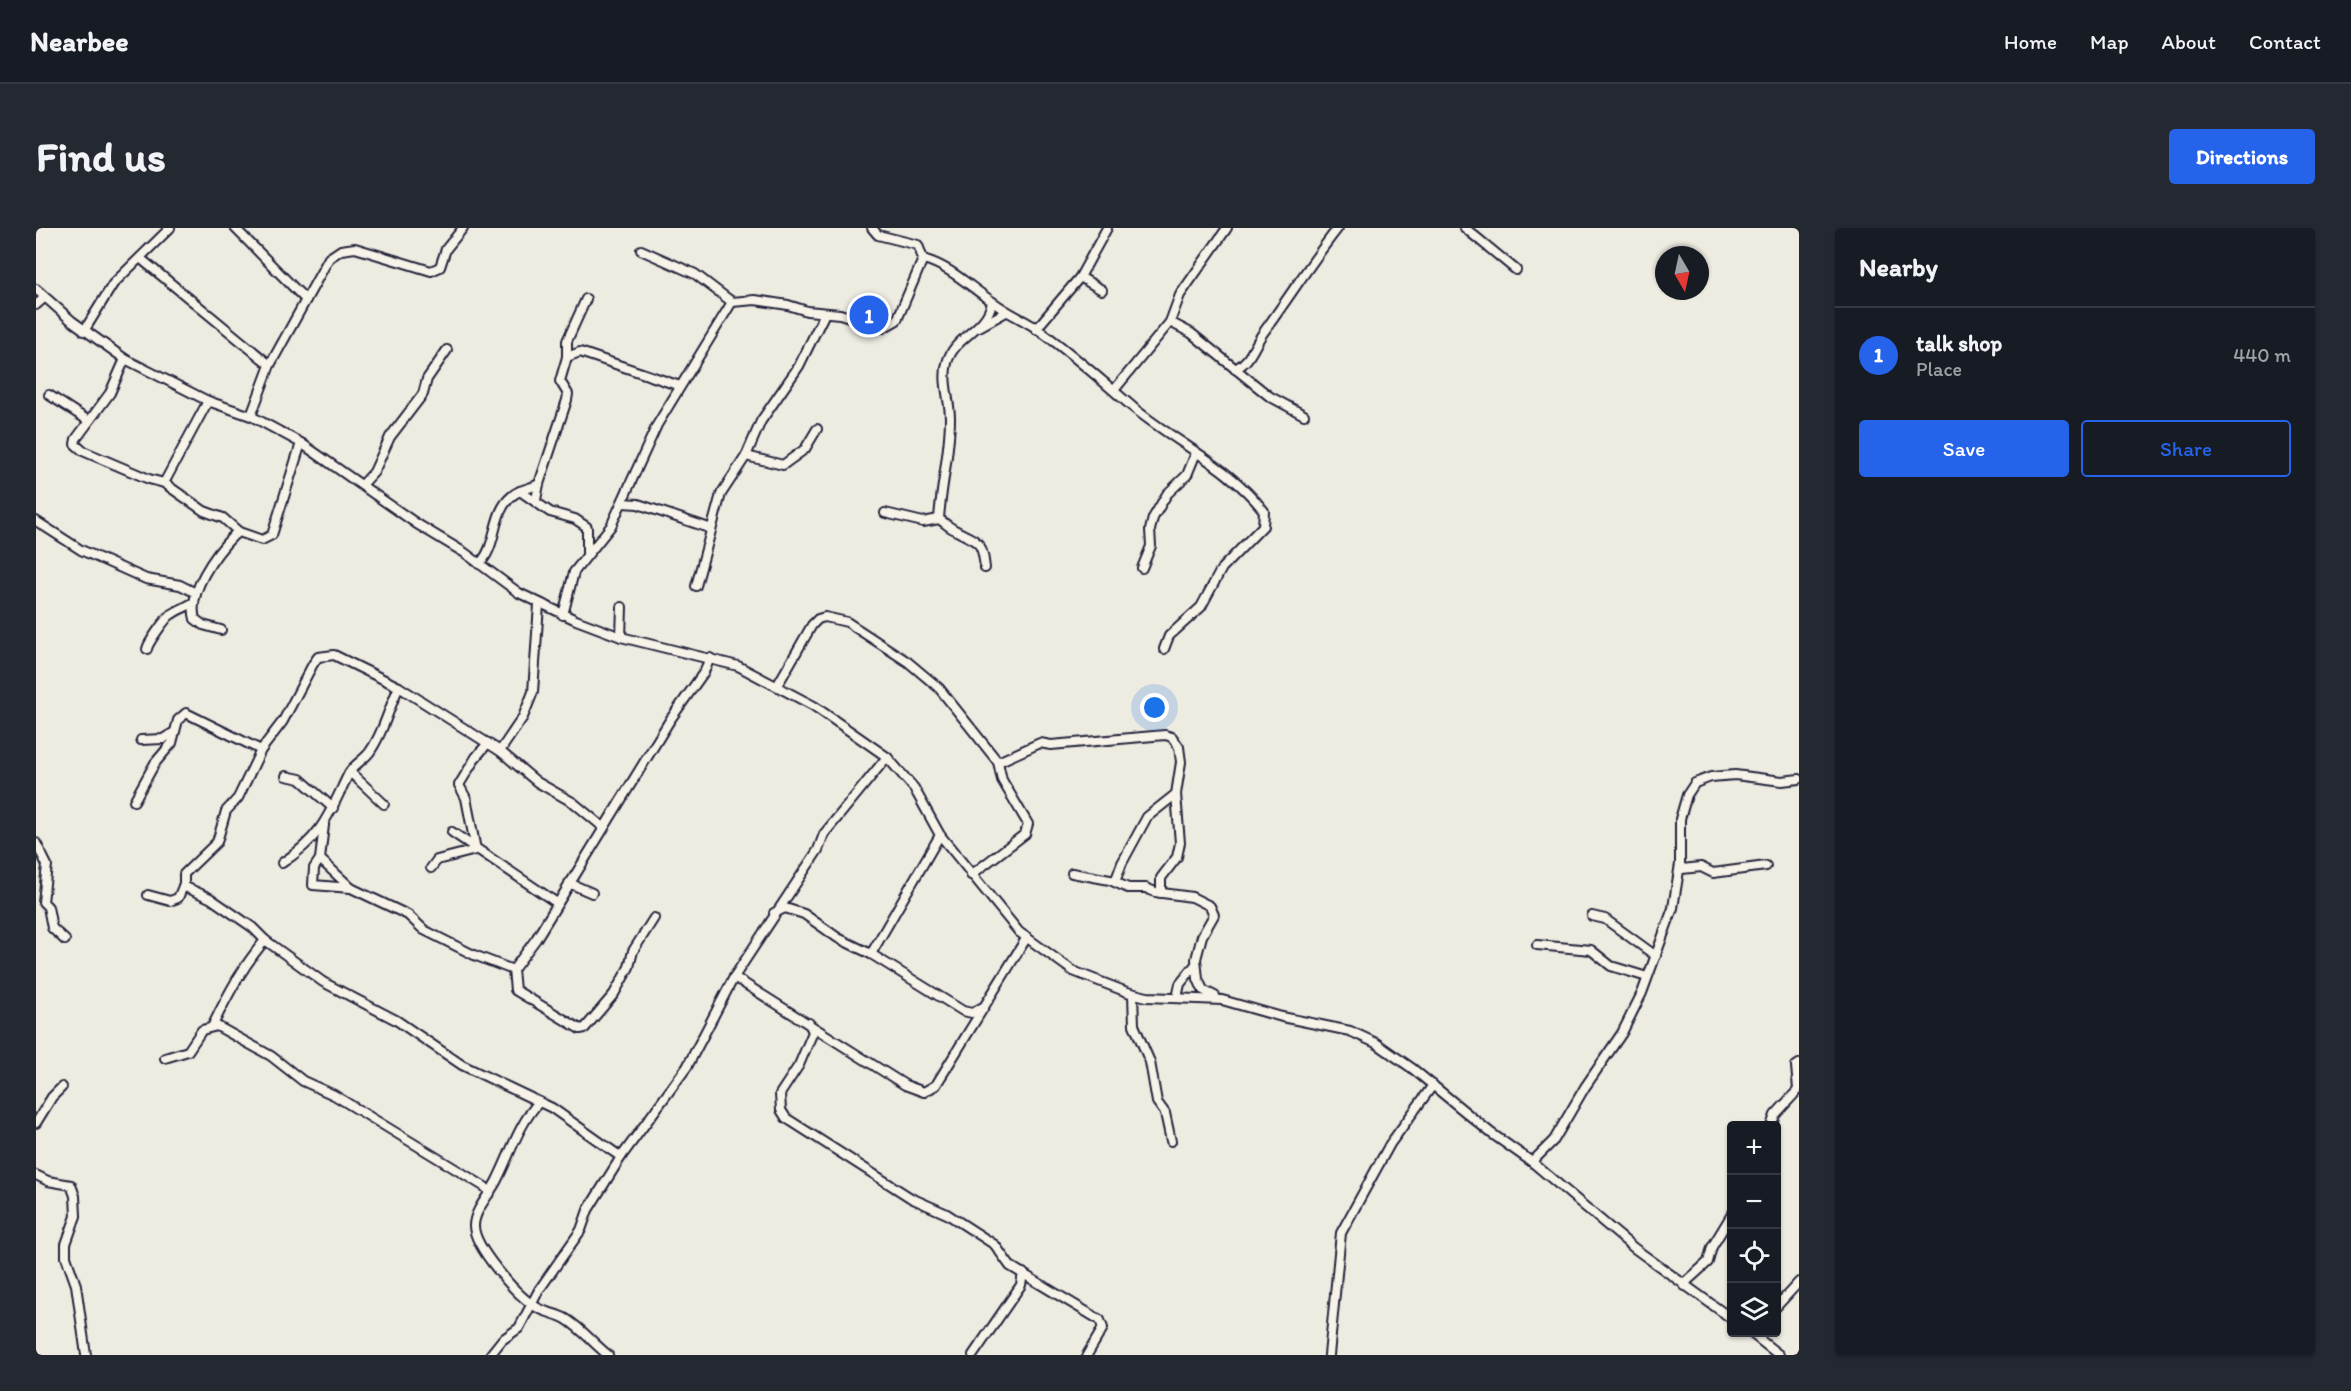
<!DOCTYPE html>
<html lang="en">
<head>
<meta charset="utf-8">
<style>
	:root { --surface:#171b24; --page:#242831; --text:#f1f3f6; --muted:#9ea1a6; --line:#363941; --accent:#2563eb }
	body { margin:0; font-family:Itim,sans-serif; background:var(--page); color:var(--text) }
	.controls { position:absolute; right:18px; bottom:18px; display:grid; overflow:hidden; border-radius:6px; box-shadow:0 2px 4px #0004 }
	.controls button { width:54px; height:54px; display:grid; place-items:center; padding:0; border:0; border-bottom:2px solid var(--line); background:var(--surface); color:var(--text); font:30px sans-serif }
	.compass { position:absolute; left:1619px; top:18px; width:54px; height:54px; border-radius:50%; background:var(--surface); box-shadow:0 2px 4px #0004; rotate:171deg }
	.you { position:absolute; left:1119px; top:480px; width:21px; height:21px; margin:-15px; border:4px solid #fff; border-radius:50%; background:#1a73e8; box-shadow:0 0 0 9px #1a73e833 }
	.badge { display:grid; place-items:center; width:39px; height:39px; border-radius:50%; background:var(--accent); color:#fff; font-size:20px; font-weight:700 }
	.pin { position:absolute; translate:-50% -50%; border:3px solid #fff; box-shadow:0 2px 6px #0006 }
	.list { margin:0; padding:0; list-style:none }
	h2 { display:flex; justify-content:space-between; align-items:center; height:78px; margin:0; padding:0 24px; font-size:26px }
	h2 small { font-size:20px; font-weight:400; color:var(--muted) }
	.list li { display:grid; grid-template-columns:39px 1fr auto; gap:18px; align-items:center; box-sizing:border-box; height:96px; padding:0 24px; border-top:2px solid var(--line) }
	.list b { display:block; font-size:22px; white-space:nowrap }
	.list p { margin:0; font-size:20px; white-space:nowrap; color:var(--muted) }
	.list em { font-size:20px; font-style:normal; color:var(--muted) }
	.actions { display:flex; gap:12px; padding:18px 24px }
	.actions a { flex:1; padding:14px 0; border:2px solid var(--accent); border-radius:6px; text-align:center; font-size:21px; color:var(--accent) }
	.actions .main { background:var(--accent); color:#fff }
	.icon { flex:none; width:33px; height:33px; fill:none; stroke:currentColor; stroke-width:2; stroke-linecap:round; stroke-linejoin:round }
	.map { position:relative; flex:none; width:1763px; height:1127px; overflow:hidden; border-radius:6px }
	header { display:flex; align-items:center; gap:36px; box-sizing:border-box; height:84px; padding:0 30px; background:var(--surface); border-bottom:2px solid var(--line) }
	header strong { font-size:28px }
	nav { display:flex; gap:33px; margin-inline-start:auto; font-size:21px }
	.intro { display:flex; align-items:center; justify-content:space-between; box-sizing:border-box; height:144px; padding:0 36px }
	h1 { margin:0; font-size:42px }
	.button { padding:15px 27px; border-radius:6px; background:var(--accent); color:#fff; font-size:21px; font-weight:700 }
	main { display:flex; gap:36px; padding:0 36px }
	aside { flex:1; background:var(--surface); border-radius:6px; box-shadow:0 2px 4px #0004 }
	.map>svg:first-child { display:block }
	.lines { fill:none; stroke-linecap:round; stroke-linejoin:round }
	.minor-casing { stroke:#22223b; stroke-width:12 }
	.minor { stroke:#f7f3e8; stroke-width:8 }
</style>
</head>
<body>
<header>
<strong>Nearbee</strong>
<nav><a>Home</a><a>Map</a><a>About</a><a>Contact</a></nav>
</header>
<div class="intro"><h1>Find us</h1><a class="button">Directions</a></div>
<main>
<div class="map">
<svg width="1763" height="1127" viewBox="0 0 1763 1127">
	<rect width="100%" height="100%" fill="#eeebe1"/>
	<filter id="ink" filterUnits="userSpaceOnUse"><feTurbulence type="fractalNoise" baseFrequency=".0167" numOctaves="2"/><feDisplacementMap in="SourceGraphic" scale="12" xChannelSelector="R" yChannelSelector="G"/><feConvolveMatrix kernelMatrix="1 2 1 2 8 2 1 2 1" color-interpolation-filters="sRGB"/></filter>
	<g filter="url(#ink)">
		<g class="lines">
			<defs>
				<g id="minor">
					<polyline points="199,0 270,72"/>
					<polyline points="1429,0 1480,42"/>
					<polyline points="605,22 659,46 696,74 719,72 752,77 771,83 804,86 847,100 861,92 887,31 882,17 842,7 836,0"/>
					<polyline points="104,30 234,137"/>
					<path d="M 887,31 C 914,38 934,59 957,74 C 970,84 986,91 1000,100 C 1035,124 1067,154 1099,181 C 1141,215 1195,240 1228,283 L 1227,298 L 1186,340 L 1165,379 L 1133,408 L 1128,421"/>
					<polyline points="1044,49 1066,62"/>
					<polyline points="0,61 36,93 89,131 172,173 215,188 265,215 381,296 429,325 483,365 540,392 585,409 702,438 778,478 851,529 878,560 904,607 983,704 1037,743 1091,764 1111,769 1186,772 1246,789 1314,803 1340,815 1377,841 1455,905 1496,934 1598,1020 1696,1091"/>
					<polyline points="0,77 8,70"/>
					<polyline points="1134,94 1155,105 1233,168 1268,187"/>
					<polyline points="943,99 970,84"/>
					<polyline points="1000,101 1044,49 1071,0"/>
					<polyline points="48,103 77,56 134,0"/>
					<polyline points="531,129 544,124 644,158"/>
					<polyline points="89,131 74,165 40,211 39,216 47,223 113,251 128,255 168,283 187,290 203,304"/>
					<path d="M 1199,141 C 1215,133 1217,119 1227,105 C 1252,71 1275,34 1302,0"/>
					<polyline points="1079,161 1134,94 1144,67 1191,0"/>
					<polyline points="13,167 53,193"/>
					<polyline points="215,188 234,137 293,30 305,22 319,20 395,43 404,39 410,21 427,0"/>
					<polyline points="710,228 747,237 769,221 781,201"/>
					<polyline points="128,255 172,173"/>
					<polyline points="326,257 338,244 354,209 387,166 391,151 411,122"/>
					<polyline points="484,263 514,284 539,291 551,299 551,325"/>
					<polyline points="500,272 503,256 531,172 532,166 524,153 531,129 531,113 550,71"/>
					<polyline points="586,275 602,276 673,300"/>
					<path d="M 849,285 L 887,294 L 903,291 C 909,295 913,299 919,302 C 942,315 946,311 949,340"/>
					<path d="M 903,291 C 905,258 914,224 914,190 C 914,172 906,154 911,135 C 918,108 951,102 956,74"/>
					<polyline points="0,293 45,322 110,351 144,357 160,365"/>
					<path d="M 443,336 C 462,319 455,285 476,268 C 483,261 494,261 503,256"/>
					<polyline points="1106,340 1115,318 1114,302 1117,290 1131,266 1151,247 1160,225"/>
					<polyline points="660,358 685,266 710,228 725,193 763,138 789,85"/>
					<polyline points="527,387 538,344 575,298 621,197 696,74"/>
					<path d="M 185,402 L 167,397 L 159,391 C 151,364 180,325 198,307 L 203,304 L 226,312 L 236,307 L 265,215"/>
					<polyline points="585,409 586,379"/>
					<path d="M 111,421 C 112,415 131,388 136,386 C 143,381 151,379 158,374"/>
					<polyline points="741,458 776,397 782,391 789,389 811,394 872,434 903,460 962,534 966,552 992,596 989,606 935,647"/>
					<polyline points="105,512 127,511 137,505"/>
					<polyline points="464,523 487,489 497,464 503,376"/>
					<polyline points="962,534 1004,515 1015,517 1129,507 1136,509 1143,519 1145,534 1140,566 1144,615 1141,629 1125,650 1125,665"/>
					<polyline points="314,544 348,576"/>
					<polyline points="250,548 264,551 297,580"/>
					<polyline points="98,573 119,535 136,515 142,492 150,485 225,522"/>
					<polyline points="288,597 284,631 315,660 372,687 388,702 438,727 477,742"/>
					<polyline points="416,604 521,675"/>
					<polyline points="0,615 11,637 7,674 12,679 16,700 29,712"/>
					<polyline points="284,631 278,640 277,657 315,660"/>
					<path d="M 246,635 C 287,608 293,586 313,545 C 318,536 330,531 335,522 C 348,503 353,479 363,459"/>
					<polyline points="1644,636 1646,641 1665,639 1677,645 1730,638"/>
					<polyline points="395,640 401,632 440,622 430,570 423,557 440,529 452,515"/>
					<polyline points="1036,645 1074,652 1092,660 1110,660 1119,664 1156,669 1174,678 1178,687 1166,708 1160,731 1162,751 1167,762 1179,768"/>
					<polyline points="1079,654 1086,635 1111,589 1140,566"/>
					<polyline points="533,655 556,665"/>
					<polyline points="147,658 174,670 216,699 229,712 287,754 360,792 426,837 516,880 585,929"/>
					<polyline points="112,667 134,673 142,670 148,656 148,646 181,614 190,583 202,570 225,522 247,493 277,436 282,429 298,427 363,459 464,523 501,554 538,575 567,599"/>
					<polyline points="738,685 749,680 768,686 802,710 835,726 927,783 936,785 947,779"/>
					<polyline points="1556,688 1569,691 1620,728"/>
					<polyline points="618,690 597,723 593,739 578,766 549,800 544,801 479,762 477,742 500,711 634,492 668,444 674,430"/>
					<polyline points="1501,717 1555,722 1575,738 1611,749"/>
					<polyline points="835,726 904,607"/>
					<polyline points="698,749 869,857 888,864 900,857 991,709"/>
					<polyline points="1097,766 1098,797 1114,834 1121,874 1129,885 1135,913"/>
					<polyline points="1141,770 1144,756 1160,736"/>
					<polyline points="773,795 777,804 763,837 744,866 745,882 750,890 875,970 911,986 959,1017 974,1038 1064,1092 1067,1100 1051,1127"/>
					<path d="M 177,797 C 193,764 206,740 229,712"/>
					<polyline points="129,830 152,823 166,802 181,798 235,828 267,853 298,867 449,959 454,965"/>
					<path d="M 503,874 C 482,897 474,927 460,954 C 453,967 438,983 438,998 C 438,1019 480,1066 497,1077 C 508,1085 520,1085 530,1091 C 545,1100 558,1116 572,1127"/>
					<polyline points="0,895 16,869 26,859"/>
					<polyline points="1735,898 1739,887 1762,862 1760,838 1763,836"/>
					<polyline points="1496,934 1518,912 1549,859 1586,805 1606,765 1637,680 1644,636 1644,591 1651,567 1659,555 1675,549 1699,547 1746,553 1763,551"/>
					<polyline points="0,947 12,953 35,957 39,968 40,988 30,1016 30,1029 40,1057 50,1127"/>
					<polyline points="1649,1058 1651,1053 1672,1034 1676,1019 1696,986"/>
					<polyline points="1740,1079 1763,1054"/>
					<polyline points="1714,1104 1743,1127"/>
					<polyline points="454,1127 466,1112 483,1100 503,1062 545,1002 552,982 585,929 651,839 698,749 782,622 788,606 851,529"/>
					<polyline points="937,1127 985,1057 987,1045"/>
					<polyline points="1293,1127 1305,1005 1354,916 1397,857"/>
				</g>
			</defs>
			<use href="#minor" class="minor-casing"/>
			<use href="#minor" class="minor"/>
		</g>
	</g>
</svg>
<div class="controls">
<button>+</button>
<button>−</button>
<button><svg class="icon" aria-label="locate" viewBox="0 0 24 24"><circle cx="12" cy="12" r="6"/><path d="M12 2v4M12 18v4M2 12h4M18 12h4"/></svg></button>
<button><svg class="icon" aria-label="layers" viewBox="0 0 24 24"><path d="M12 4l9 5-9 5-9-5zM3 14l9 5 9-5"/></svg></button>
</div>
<svg class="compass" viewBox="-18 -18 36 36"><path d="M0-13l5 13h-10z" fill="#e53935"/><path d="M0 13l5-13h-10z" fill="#9ea1a6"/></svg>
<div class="you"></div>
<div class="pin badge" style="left:833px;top:87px">1</div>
</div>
<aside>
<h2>Nearby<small></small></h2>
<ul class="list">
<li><span class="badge">1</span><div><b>talk shop</b><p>Place</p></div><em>440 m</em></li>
</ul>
<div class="actions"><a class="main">Save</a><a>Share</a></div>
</aside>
</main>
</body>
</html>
